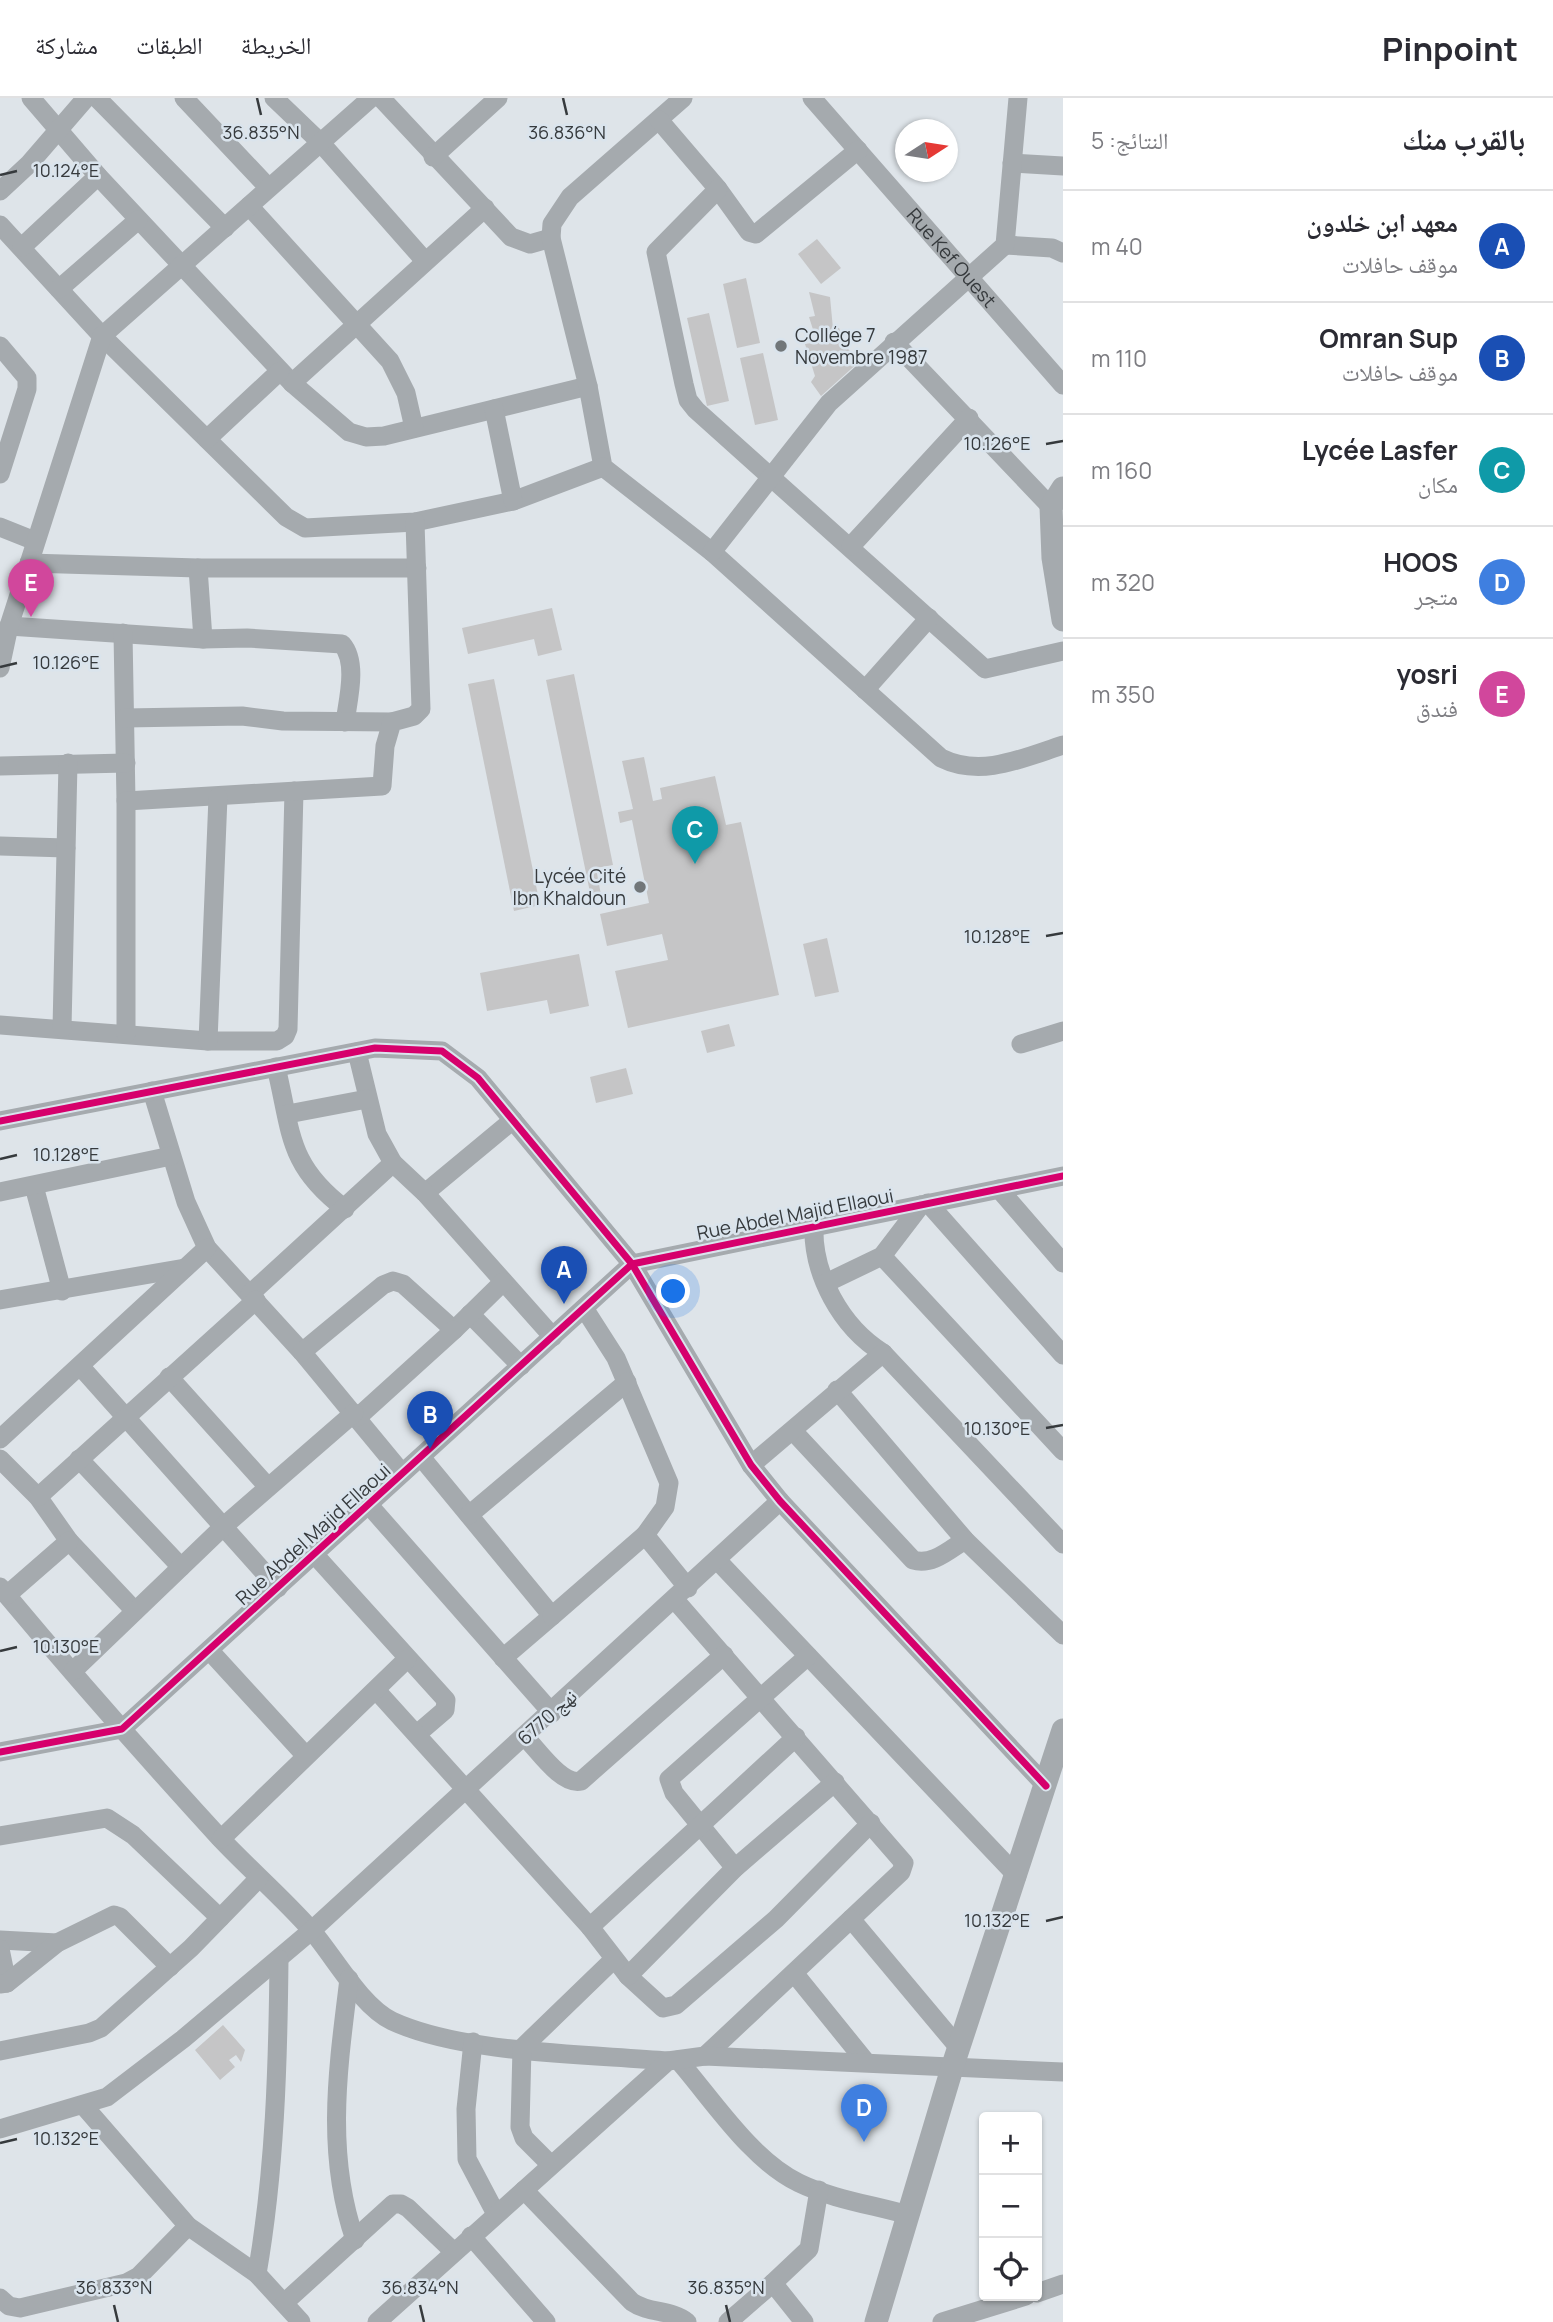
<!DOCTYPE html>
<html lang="ar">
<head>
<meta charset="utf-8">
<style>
	:root { --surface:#fff; --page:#f7f7f7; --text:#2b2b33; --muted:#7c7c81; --line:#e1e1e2; --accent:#717679 }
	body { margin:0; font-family:Manrope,"Noto Naskh Arabic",sans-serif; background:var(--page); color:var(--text); direction:rtl }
	.controls { position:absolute; right:21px; bottom:21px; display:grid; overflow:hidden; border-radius:7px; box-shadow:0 2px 5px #0004 }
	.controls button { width:63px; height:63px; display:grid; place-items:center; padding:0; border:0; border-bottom:2px solid var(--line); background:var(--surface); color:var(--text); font:35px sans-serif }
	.compass { position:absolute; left:895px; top:21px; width:63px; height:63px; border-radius:50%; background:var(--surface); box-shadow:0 2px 5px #0004; rotate:78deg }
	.you { position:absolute; left:674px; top:1194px; width:24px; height:24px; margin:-18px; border:5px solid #fff; border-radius:50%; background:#1a73e8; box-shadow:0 0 0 10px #1a73e833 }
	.badge { display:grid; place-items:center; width:46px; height:46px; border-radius:50%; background:var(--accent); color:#fff; font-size:23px; font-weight:700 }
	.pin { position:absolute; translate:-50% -58px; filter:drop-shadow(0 2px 4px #0008) }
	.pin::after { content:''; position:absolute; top:37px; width:24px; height:21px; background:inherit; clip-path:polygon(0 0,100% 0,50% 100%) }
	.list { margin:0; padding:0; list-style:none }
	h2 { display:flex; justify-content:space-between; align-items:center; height:91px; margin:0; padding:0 28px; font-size:30px }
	h2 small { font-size:23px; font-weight:400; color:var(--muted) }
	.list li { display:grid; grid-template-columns:46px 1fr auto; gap:21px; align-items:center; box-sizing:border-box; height:112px; padding:0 28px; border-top:2px solid var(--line) }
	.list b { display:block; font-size:26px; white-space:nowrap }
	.list p { margin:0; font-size:23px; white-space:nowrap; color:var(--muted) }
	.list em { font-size:23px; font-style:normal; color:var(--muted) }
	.icon { flex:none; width:38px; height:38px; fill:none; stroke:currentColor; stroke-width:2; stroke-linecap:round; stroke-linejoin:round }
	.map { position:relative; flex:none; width:1063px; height:2224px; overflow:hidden; direction:ltr }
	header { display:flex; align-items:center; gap:42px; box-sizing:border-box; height:98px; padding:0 35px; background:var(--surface); border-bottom:2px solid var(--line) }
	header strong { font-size:33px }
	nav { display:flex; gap:38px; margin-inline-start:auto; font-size:24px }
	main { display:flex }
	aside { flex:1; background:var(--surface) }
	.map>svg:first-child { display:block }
	.building { fill:#c5c5c6 }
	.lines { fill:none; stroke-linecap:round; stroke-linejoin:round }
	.minor { stroke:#a5aaae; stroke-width:19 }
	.tertiary { stroke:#a5aaae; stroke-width:23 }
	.cycleway-casing { stroke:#dae4ed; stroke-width:11 }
	.cycleway { stroke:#d6006c; stroke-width:7 }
	.ticks { fill:none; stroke:#363a3d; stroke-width:2.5 }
	.poi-dot { fill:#717679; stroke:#dae4ed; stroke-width:2.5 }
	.labels { text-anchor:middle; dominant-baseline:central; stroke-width:5; stroke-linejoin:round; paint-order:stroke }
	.street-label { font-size:19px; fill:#363a3d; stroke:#dae4ed }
	.poi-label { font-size:19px; fill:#363a3d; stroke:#dae4ed; text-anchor:start }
	.ticks-label { font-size:18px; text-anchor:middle; fill:#363a3d; stroke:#dae4ed; stroke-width:5; stroke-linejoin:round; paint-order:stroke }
</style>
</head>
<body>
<header>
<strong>Pinpoint</strong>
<nav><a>الخريطة</a><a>الطبقات</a><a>مشاركة</a></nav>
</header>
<main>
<aside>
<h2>بالقرب منك<small>النتائج: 5</small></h2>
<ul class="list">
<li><span class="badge" style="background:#1a4fb4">A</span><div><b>معهد ابن خلدون</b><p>موقف حافلات</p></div><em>40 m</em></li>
<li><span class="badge" style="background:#1a4fb4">B</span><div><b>Omran Sup</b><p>موقف حافلات</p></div><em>110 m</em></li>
<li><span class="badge" style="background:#0f9aa8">C</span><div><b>Lycée Lasfer</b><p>مكان</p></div><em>160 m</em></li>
<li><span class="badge" style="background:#3f7fe0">D</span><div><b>HOOS</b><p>متجر</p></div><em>320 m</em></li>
<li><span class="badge" style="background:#d1479c">E</span><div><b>yosri</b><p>فندق</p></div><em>350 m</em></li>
</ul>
</aside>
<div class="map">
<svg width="1063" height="2224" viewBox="0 0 1063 2224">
	<rect width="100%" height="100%" fill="#dee4e9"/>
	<g class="building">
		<polygon points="817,141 841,170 821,186 798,156"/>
		<polygon points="746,180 760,245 737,250 723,186"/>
		<polygon points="809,194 830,199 833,231 839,230 846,249 860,263 821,298 811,284 815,278 805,246 817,244 809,219 815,218"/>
		<polygon points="709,215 729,303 707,308 687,220"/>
		<polygon points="763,255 778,322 755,327 740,260"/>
		<polygon points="552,510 562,552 538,558 534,541 468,556 462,530"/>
		<polygon points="574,576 613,767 596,770 601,797 591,799 546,582"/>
		<polygon points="494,581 540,807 514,813 468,586"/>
		<polygon points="644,659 653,703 662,701 660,690 715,678 726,727 741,724 779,897 628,930 615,873 668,862 662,836 607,848 600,816 649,805 632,722 620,725 618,714 633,711 622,663"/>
		<polygon points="827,840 839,894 815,899 803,846"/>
		<polygon points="579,856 589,908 550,916 547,902 487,913 480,875"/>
		<polygon points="729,926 735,948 707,955 701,933"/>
		<polygon points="626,970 633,996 596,1005 590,979"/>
		<polygon points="223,1927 245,1952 241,1964 236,1957 229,1962 235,1969 220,1982 195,1952"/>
	</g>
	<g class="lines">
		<g class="minor">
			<polyline points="31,0 98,78 292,285 349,334 366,339 384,338 588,288"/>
			<polyline points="97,0 225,130"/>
			<polyline points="184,0 268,89"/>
			<polyline points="274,0 320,44 425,163"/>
			<polyline points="381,0 511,139 530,146 551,140"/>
			<path d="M 683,0 L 570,99 L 552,126 L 551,140 L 588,288 L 603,369 L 712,454 L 941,660 C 981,680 1023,660 1063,647"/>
			<path id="s1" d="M 812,0 L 1063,287"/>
			<polyline points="659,22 718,91 749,134 756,136 858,52"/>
			<polyline points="433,59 498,0"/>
			<polyline points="1012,65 1063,68"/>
			<polyline points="718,91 656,154 684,286 688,302 696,312 985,571 1063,553"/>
			<polyline points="0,93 29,66 86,0"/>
			<polyline points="249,108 390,263 406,295 414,330"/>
			<polyline points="0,127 102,238 286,419 305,430 415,424 513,403 603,369"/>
			<polyline points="1005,147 1052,150 1063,155"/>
			<polyline points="22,149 98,78"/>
			<polyline points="59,191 138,122"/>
			<polyline points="894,244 1051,409"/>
			<polyline points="0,248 27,280 27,291 0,376"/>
			<polyline points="292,285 485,110"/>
			<polyline points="494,311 513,403"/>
			<polyline points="207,341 280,273"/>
			<polyline points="0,429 35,443"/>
			<polyline points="851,448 969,320"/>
			<polyline points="712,454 829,305 1005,147 1018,0"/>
			<polyline points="29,465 198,470 417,470"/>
			<polyline points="198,470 203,541"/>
			<path d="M 9,528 L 203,541 L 247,540 L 342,546 C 358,564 348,602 345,624"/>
			<polyline points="123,535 126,703"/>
			<polyline points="0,570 9,528 102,238 371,0"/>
			<polyline points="865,592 929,520"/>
			<polyline points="125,620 242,618 283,623 392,624"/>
			<polyline points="0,668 126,665"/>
			<polyline points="0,748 66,750"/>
			<polyline points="0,927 208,943 277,943 285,938 288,931 294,693"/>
			<polyline points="62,930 68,665"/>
			<polyline points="126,936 126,703 382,688 385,648 392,624 414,618 421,611 415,424"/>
			<polyline points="208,943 218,699"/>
			<polyline points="1021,946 1063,933"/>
			<polyline points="357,954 377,1036 393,1065"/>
			<path d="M 276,969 C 292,1035 287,1067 345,1111"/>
			<polyline points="152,993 186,1104 207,1150 302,1254 402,1375"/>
			<polyline points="288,1016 367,1001"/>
			<polyline points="0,1023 375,950 442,953 478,980 632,1166 751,1367 780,1403 1046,1688"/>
			<polyline points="34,1088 62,1193"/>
			<polyline points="999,1091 1063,1165"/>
			<polyline points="0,1094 171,1058"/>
			<polyline points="425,1095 513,1022"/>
			<polyline points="928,1105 1063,1257"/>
			<path d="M 814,1127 C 812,1176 841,1229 883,1255 L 1063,1446"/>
			<polyline points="882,1158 1063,1353"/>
			<polyline points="826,1185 882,1158 921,1107"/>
			<polyline points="250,1196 393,1065 425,1095 553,1239"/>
			<polyline points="0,1202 185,1170"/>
			<polyline points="584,1210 616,1260 669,1385 665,1409 645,1437 688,1490"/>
			<polyline points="470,1216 521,1268"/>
			<polyline points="302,1254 383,1187 393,1183 403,1186 454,1232 503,1184"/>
			<polyline points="80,1268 278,1490"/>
			<polyline points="169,1279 268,1389"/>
			<polyline points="837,1292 965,1442 1063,1537"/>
			<polyline points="358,1319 454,1232"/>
			<path d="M 793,1333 L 913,1462 C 932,1468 949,1452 965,1442"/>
			<polyline points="0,1341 207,1150"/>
			<polyline points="421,1359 552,1518 503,1560"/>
			<polyline points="0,1361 38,1399 69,1443 135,1513"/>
			<polyline points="79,1361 181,1469"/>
			<polyline points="751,1367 883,1255"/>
			<polyline points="38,1399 256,1202"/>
			<polyline points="368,1406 552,1615"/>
			<polyline points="469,1417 627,1284"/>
			<polyline points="314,1456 446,1602 445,1612 417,1636"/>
			<polyline points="717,1462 1017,1778"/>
			<path d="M 0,1489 C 71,1574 144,1657 219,1739 C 249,1771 283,1800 312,1833 C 335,1860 361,1908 392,1923 C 464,1956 588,1956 668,1963"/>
			<polyline points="7,1497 69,1443"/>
			<polyline points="675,1502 904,1765 901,1774 705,1958"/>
			<polyline points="552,1518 645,1437"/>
			<polyline points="209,1552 306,1658"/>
			<polyline points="73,1573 224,1428 354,1315"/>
			<polyline points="376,1592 590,1829 628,1878 663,1910 676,1907 776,1821 871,1725"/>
			<path d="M 525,1639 C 538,1652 562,1688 581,1683 L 724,1557"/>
			<polyline points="0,1654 122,1631 632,1166 1063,1078"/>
			<polyline points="0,1738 107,1720 133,1737 220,1820"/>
			<polyline points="221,1741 407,1561"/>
			<polyline points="735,1770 674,1695 669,1681 808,1558"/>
			<polyline points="851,1821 959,1950"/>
			<polyline points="590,1829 796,1639"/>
			<polyline points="0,1842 57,1845"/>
			<polyline points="0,1851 7,1885"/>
			<polyline points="794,1875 866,1964"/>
			<polyline points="628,1878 735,1770 835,1684"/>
			<path d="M 349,1881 C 338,1970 325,2055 355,2142"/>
			<polyline points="0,1886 7,1885 57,1845 114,1817 120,1819 170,1869"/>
			<polyline points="473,1944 466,2011 467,2061 496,2116"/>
			<polyline points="0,1953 89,1935 101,1930 191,1850 259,1780"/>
			<path d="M 678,1962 C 712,2001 751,2062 799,2085 C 832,2101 873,2107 908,2117"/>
			<polyline points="83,2007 188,2128 257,2176 301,2224"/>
			<polyline points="0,2031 107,1999 183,1941 311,1833 780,1403"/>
			<polyline points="550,2066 524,2040 520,2029 522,1950 614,1861"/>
			<path d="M 524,2092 L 632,2204 C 649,2216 671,2211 687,2224"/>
			<polyline points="471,2138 546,2224"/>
			<path d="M 257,2176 C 275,2072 278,1967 279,1861"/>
			<polyline points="1037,2195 1063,2186"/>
			<polyline points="0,2200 9,2208 20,2210 126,2185 139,2178 188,2128"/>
			<polyline points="284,2205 393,2106 401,2106 408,2110 454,2154"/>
			<polyline points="377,2224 668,1963 705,1958 1063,1974"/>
			<polyline points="728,2224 773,2185"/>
			<polyline points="804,2224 773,2185 809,2151 819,2092"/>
			<polyline points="942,2224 1026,2198"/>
		</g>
		<g class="tertiary">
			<polyline points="1063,390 1051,409 1053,460 1063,522"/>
			<polyline points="876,2224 953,1967 1063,1632"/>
		</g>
		<defs>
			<g id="cycleway">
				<polyline points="0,1023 375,950 442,953 478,980 632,1166 751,1367 780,1403 1046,1688"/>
				<polyline points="0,1654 122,1631 632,1166 1063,1078"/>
			</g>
		</defs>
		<use href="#cycleway" class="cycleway-casing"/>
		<use href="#cycleway" class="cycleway"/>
	</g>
	<path class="ticks" d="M 257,0 L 261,17M 563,0 L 567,17M 0,77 L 17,73M 1046,346 L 1063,343M 0,569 L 17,565M 1046,838 L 1063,835M 0,1061 L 17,1057M 1046,1330 L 1063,1327M 0,1553 L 17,1549M 1046,1823 L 1063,1819M 0,2045 L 17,2041M 114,2207 L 118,2224M 420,2207 L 424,2224M 726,2207 L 730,2224"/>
	<g class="poi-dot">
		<circle cx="781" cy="248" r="7"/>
		<circle cx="640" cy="789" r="7"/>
	</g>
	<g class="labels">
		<g class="street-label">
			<text stroke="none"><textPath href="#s1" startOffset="212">Rue Kef Ouest</textPath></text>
			<text transform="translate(795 1116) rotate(-11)">Rue Abdel Majid Ellaoui</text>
			<text transform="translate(313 1436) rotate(-42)">Rue Abdel Majid Ellaoui</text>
			<text transform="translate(547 1619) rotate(-42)">نهج 6770</text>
		</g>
		<g class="poi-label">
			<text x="795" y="237">Collége 7<tspan x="795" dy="22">Novembre 1987</tspan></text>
			<text x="626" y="778" text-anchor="end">Lycée Cité<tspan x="626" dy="22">Ibn Khaldoun</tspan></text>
		</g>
	</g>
	<g class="ticks-label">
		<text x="261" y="41">36.835°N</text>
		<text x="567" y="41">36.836°N</text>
		<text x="66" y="79">10.124°E</text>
		<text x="997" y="352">10.126°E</text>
		<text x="66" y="571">10.126°E</text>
		<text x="997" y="845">10.128°E</text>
		<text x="66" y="1063">10.128°E</text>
		<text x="997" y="1337">10.130°E</text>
		<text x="66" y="1555">10.130°E</text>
		<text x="997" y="1829">10.132°E</text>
		<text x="66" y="2047">10.132°E</text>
		<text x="114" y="2196">36.833°N</text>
		<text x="420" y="2196">36.834°N</text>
		<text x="726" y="2196">36.835°N</text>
	</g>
</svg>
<div class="controls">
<button>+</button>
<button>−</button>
<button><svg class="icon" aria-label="locate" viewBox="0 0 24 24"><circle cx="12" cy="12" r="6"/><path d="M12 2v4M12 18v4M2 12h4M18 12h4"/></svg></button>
</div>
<svg class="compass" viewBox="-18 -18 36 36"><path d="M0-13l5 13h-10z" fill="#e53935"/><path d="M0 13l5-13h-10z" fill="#7c7c81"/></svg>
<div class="you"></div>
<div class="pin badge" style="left:564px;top:1206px;background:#1a4fb4">A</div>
<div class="pin badge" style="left:430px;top:1351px;background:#1a4fb4">B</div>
<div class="pin badge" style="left:695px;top:766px;background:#0f9aa8">C</div>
<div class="pin badge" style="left:864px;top:2044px;background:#3f7fe0">D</div>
<div class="pin badge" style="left:31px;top:519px;background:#d1479c">E</div>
</div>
</main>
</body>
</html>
